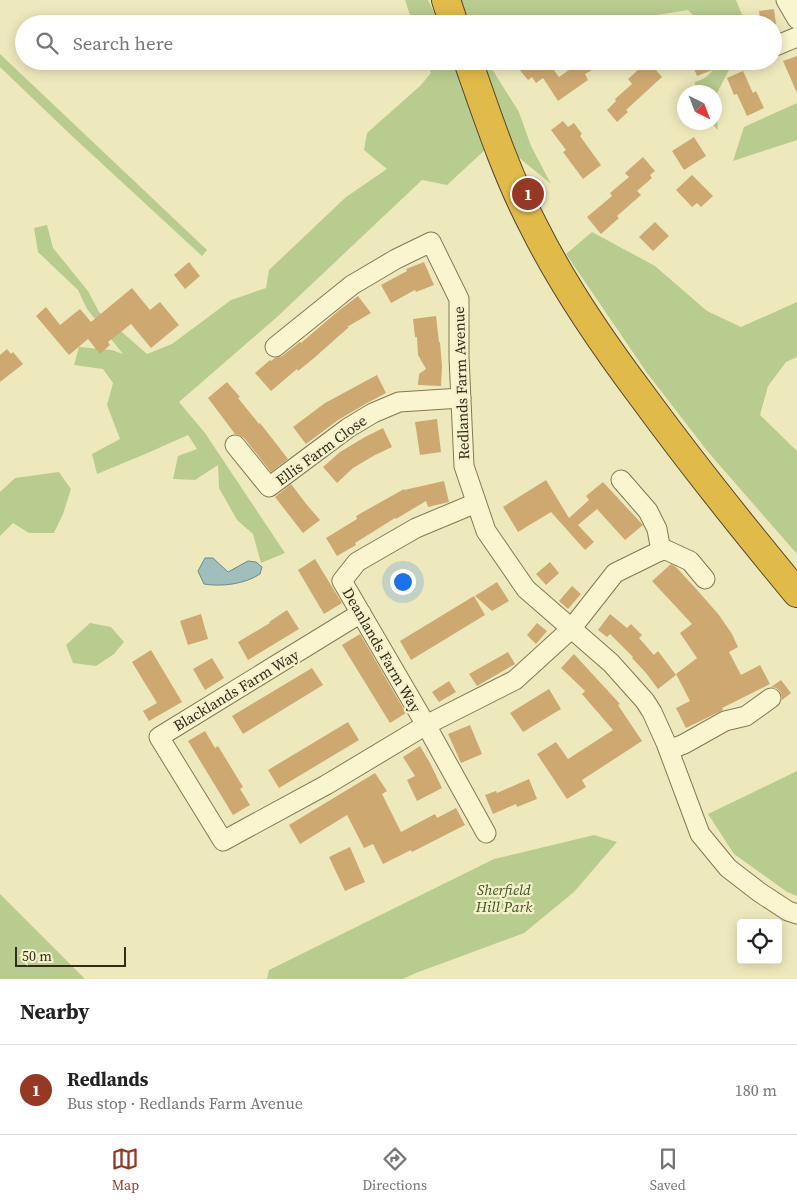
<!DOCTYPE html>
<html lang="en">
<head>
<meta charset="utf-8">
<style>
	:root { --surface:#fff; --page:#f6f6f6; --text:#222; --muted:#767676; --line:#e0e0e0; --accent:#953925 }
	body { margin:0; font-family:"Source Serif 4",serif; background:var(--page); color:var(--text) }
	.controls { position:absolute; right:15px; bottom:15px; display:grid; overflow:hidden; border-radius:5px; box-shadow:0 2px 12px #0003 }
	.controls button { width:45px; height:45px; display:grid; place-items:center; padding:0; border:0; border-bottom:1px solid var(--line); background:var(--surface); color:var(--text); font:25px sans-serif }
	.compass { position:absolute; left:677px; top:85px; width:45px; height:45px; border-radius:50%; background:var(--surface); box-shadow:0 2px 12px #0003; rotate:138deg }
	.scale { position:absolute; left:15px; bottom:12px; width:111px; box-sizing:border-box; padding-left:5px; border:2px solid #342c1b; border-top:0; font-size:14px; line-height:18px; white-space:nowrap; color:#342c1b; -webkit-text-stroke:4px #f5f1cb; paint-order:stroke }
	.you { position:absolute; left:402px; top:581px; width:18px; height:18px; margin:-12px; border:4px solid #fff; border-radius:50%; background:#1a73e8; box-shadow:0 0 0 8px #1a73e833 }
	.badge { display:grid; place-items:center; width:32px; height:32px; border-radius:50%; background:var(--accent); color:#fff; font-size:16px; font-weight:700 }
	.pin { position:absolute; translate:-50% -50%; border:2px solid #fff; box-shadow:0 1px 5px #0006 }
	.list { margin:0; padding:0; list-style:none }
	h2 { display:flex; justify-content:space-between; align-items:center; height:65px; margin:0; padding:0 20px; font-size:21px }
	h2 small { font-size:16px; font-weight:400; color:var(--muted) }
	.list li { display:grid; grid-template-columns:32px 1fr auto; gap:15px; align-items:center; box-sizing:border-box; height:90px; padding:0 20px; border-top:1px solid var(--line) }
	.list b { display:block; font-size:19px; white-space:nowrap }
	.list p { margin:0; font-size:16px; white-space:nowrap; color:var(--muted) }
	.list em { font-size:16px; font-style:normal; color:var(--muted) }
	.icon { flex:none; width:28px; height:28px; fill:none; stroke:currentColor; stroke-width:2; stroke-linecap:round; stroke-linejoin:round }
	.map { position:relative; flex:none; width:797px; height:979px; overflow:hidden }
	.search { position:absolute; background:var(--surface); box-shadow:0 2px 12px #0003; left:15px; right:15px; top:15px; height:55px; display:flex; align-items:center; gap:12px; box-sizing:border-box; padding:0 18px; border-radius:28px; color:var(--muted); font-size:19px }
	.sheet { height:155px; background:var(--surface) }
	nav { display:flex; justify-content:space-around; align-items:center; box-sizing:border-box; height:70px; border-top:1px solid var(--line); background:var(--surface); font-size:14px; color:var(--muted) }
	nav a { display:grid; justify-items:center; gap:2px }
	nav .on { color:var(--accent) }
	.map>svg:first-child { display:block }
	.green { fill:#b9cc90 }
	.water { fill:#a0bfbc; stroke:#688c8a }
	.building { fill:#cda971 }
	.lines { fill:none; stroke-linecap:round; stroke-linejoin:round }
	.minor-casing { stroke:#857855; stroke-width:21 }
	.highway-casing { stroke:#53452a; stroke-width:30 }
	.minor { stroke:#f9f5cf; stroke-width:19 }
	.highway { stroke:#e1bb49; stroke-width:28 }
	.labels { text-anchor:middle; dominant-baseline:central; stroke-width:4.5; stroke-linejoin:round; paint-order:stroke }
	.street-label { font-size:15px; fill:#342c1b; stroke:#f5f1cb }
	.park-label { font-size:15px; font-style:italic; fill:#3c5121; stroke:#f5f1cb }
</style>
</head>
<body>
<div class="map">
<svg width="797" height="979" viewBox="0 0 797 979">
	<rect width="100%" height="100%" fill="#eee9bc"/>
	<g class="green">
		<polygon points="405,0 428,0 440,24 413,24"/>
		<polygon points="456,0 736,0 746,24 702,24 688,10 602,24 587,24 573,15 514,15 505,24 464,24"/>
		<polygon points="0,54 207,250 202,256 72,136 0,67"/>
		<polygon points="427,61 459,61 487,148 447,185 422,180 277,317 179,402 205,433 285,553 261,563 253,534 237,520 219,488 218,465 195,480 173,479 178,456 197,449 188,435 143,455 97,474 92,454 120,439 107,405 113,383 103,369 74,365 79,347 112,350 123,354 87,309 78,290 38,252 34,228 47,225 53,248 88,291 99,312 147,354 172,344 231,300 266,288 269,270 346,197 387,169 364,150 367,133 420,86 431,73"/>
		<polygon points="476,61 492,61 492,69 519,112 531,146 551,184 505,146"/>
		<path d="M 714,61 L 749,61 L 730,68 L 716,95 L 718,130 L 711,123 L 714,122 L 714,92 L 694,92 L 695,82 C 705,79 715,73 714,61 Z"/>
		<polygon points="797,103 797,140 733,161 744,127"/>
		<polygon points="592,232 655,266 707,311 741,327 797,302 797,357 786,362 768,386 760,415 797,451 797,554 708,452 647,373 566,254"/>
		<polygon points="59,472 71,489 63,514 54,533 29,533 13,523 0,536 0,492 15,478"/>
		<polygon points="90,623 111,627 124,642 114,654 96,666 73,663 66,645"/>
		<polygon points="797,771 797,896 787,892 734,854 708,814"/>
		<polygon points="594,835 617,842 574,892 524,933 416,973 403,979 267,979 269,970 494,859"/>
		<polygon points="0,894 85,979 0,979"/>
	</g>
	<path class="water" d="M 205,558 L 213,558 L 228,572 L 248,561 L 256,562 L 262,567 L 260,574 C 245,584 222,587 204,584 L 198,571 Z"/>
	<g class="building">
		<polygon points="774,9 776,24 761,24 759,11"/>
		<polygon points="797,56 797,93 783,61"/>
		<polygon points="527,61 547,61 559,77 582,61 608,61 585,74 588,80 558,101 543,78 536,83 532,77 528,80 518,68"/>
		<polygon points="648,61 662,77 626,110 628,112 617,122 607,110 616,101 615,99 632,84 628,79"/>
		<polygon points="691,61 732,61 732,62 697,76"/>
		<polygon points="743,71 753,93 756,91 764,108 747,116 737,94 734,95 727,78"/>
		<polygon points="563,121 568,127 574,123 582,134 580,136 601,165 583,179 563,152 566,150 551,130"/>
		<polygon points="694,137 706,156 684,170 672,151"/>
		<polygon points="643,157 655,171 650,175 652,178 637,191 641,195 617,216 619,218 601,234 587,217 612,196 610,193 629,177 625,173"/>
		<polygon points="692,175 713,196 701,207 697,203 692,207 676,190"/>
		<polygon points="655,222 669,236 653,251 639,237"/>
		<polygon points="189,262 200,276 185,289 174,275"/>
		<polygon points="424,262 434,285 416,292 415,290 391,303 381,285 407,271 406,269"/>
		<polygon points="132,288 150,310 160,302 179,325 151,348 131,324 108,342 110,345 100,354 88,339 69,355 36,316 46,307 60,325 80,309 91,322"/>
		<polygon points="358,296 371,313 347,327 349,327 314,358 298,371 297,369 271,391 255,373 270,360 271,361 275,358 282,356 300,342 301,343 337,312"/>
		<polygon points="436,316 439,342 440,342 442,366 441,386 418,385 419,374 426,369 418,355 417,337 415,337 413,319"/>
		<polygon points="7,349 11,354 13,352 23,364 0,382 0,355"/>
		<polygon points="377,375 386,393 369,402 338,420 306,444 293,427 325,403"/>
		<polygon points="227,382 240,397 238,398 259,424 260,423 288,459 271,472 244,438 239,435 235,434 208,398"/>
		<polygon points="437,419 441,452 420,455 415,422"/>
		<polygon points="383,428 392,447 375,455 353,468 337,483 323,467 340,452 365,437"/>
		<polygon points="546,480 569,518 589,500 586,496 603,482 643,525 625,540 597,509 578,525 594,542 585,550 551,512 518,532 503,507"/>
		<polygon points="444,481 449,502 428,507 426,501 396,519 395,518 355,543 356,545 337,556 326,538 357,519 356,516 404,489 404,490"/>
		<polygon points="291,484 307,505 320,520 303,533 275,497"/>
		<polygon points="315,559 342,603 324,614 298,570"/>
		<polygon points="550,562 559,573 546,585 536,574"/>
		<polygon points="671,564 676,567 698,591 719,615 732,634 738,647 729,652 741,675 760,665 770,684 722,708 723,710 686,728 676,708 690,701 676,674 697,658 680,633 692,624 652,581"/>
		<polygon points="497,582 509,601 492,611 475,596"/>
		<polygon points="572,586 581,594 568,609 559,601"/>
		<polygon points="474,596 485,615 411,660 400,641"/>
		<polygon points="287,610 299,629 248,660 238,642 270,623 269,622"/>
		<polygon points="201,614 208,639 188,645 180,621"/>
		<polygon points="610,614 627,628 631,624 642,635 639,638 654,655 658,651 676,675 658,689 646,673 632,658 633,657 610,634 607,637 598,630"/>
		<polygon points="537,623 547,631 536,644 527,635"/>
		<polygon points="360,634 406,713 390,723 342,645"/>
		<polygon points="151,650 182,702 149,721 143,711 157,703 132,662"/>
		<polygon points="508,652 515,664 477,686 469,674"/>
		<polygon points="574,654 620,704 618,705 642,741 582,780 586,787 567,799 537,754 556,742 568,759 613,730 582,694 585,691 561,668"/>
		<polygon points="212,658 224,678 205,690 193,669"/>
		<polygon points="312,668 323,685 243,734 232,716"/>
		<polygon points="781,680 791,693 782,700 782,696 780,691 776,688 771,687"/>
		<polygon points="449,681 456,692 439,702 432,692"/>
		<polygon points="549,689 561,709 523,732 510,713"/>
		<polygon points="348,722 359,740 279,788 268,770"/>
		<polygon points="470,725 482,754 461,763 448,734"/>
		<polygon points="205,731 215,748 218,746 243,787 240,789 250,805 233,815 188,741"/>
		<polygon points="420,746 430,763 442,788 417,801 407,780 415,776 403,757"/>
		<polygon points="375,773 387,791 382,794 401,832 435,814 437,818 456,808 465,825 412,852 411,850 383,864 373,844 364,848 347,815 300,844 289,825"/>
		<polygon points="529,779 537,799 517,807 516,804 493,814 485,795 496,791 497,793"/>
		<polygon points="350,847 365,882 345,891 329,857"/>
	</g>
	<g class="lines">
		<defs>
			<g id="minor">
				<polyline points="786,0 797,19"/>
				<polyline points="773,47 797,37"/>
				<polyline points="275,347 352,285 396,259 431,242 459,299 459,357 464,466 486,531 526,589 611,663 645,701 652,712 666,743 700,834 728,868 759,892 788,911 797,914"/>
				<polyline points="235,445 269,487 348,428 373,413 399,402 461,398"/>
				<polyline points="621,480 648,511 657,529 661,551"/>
				<polyline points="361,613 159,737 223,841 326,785 426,725 342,581 357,562 416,528 476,503"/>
				<polyline points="669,750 684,744 725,721 746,716 771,698"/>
				<polyline points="486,833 426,725 515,680 571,629 615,573 664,549 690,561 705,579"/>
			</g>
			<g id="highway">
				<polyline points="446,0 454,24"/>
				<path d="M 468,61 C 488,118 507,176 535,229 C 565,289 603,344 643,397 C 692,464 744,529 797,593"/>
			</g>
		</defs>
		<use href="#minor" class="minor-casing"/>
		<use href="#highway" class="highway-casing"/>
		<use href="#minor" class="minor"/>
		<use href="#highway" class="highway"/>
	</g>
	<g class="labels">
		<g class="street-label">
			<text transform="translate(461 383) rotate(-92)">Redlands Farm Avenue</text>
			<text transform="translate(321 450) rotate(-36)">Ellis Farm Close</text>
			<text transform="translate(382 650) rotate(60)">Deanlands Farm Way</text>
			<text transform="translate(236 690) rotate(-31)">Blacklands Farm Way</text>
		</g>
		<g class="park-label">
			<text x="504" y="889">Sherfield<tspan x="504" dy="17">Hill Park</tspan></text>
		</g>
	</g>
</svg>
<div class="controls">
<button><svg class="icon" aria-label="locate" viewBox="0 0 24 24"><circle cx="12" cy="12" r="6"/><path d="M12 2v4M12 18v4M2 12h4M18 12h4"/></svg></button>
</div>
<svg class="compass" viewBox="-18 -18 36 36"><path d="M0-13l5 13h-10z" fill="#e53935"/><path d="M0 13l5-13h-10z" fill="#767676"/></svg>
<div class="scale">50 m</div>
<div class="you"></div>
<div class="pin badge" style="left:528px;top:194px">1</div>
<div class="search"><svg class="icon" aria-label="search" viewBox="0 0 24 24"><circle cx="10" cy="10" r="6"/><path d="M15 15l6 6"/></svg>Search here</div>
</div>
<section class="sheet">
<h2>Nearby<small></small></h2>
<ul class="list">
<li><span class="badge">1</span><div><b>Redlands</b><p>Bus stop · Redlands Farm Avenue</p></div><em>180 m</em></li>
</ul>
</section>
<nav>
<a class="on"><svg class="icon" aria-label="map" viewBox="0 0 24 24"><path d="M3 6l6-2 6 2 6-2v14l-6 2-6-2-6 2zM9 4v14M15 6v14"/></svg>Map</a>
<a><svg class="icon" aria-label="directions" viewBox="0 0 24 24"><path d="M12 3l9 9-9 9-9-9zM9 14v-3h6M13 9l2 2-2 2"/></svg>Directions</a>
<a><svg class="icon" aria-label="saved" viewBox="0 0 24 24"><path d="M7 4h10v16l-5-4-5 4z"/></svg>Saved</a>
</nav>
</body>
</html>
